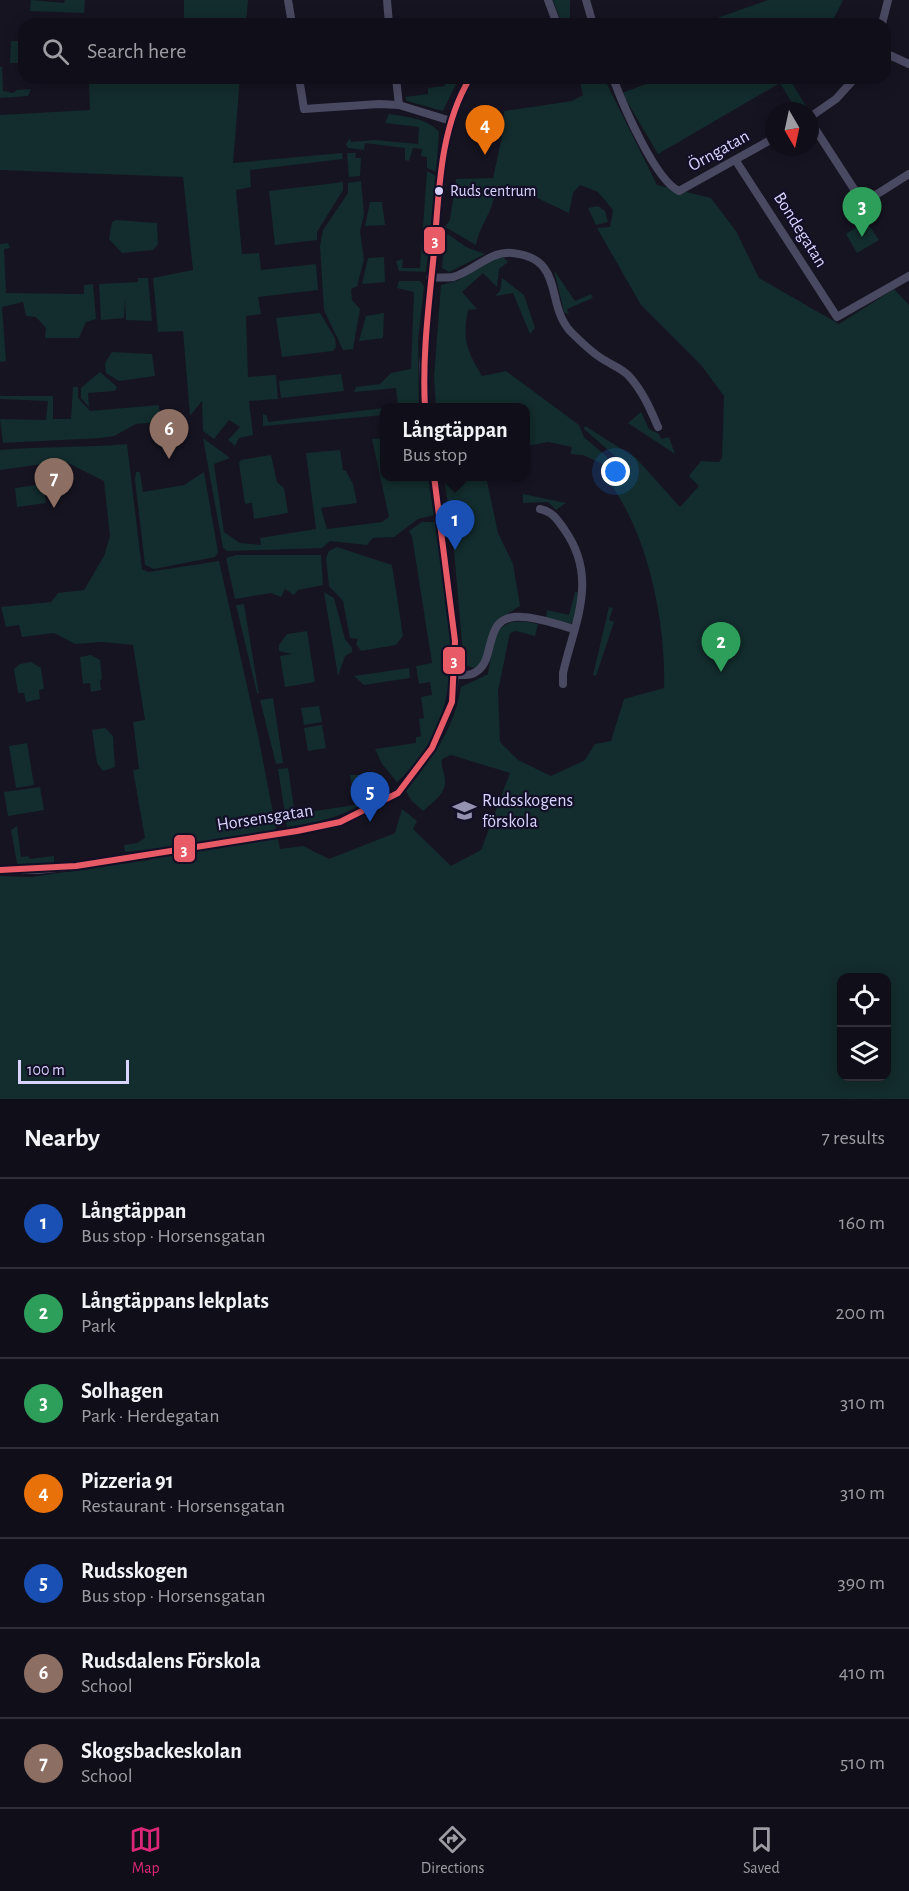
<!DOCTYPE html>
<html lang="en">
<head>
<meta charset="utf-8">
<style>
	:root { --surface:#100f19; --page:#191822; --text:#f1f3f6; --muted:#9c9ca2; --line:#302f38; --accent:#db2777 }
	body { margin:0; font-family:"Alegreya Sans",sans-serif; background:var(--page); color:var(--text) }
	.controls { position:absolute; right:18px; bottom:18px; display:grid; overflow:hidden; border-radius:12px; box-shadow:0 3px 15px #0003 }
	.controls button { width:54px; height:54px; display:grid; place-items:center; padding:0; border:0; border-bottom:2px solid var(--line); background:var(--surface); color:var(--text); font:30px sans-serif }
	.compass { position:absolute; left:765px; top:102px; width:54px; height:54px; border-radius:50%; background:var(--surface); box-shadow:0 3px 15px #0003; rotate:171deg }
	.scale { position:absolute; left:18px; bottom:15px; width:111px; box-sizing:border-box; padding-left:6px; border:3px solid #d9d4ff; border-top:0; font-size:16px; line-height:21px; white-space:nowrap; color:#d9d4ff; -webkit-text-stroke:4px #130f26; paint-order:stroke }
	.you { position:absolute; left:616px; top:472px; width:21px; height:21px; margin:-15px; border:4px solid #fff; border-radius:50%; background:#1a73e8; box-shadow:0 0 0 9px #1a73e833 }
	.badge { display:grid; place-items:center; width:39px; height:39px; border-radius:50%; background:var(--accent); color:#fff; font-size:20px; font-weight:700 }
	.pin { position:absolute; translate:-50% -50px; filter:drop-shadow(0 2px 3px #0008) }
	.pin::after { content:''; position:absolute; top:32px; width:21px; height:18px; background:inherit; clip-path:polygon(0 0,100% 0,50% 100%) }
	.popup { position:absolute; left:380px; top:403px; width:150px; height:78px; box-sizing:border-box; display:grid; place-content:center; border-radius:12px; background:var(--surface); filter:drop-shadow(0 2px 4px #0005); font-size:20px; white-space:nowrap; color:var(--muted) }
	.popup b { font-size:22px; color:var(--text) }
	.popup::after { content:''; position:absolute; left:50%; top:100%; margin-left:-12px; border:12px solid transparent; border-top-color:var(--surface) }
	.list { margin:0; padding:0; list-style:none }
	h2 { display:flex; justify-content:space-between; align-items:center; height:78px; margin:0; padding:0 24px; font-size:26px }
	h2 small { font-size:20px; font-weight:400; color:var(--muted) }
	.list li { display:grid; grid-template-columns:39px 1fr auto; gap:18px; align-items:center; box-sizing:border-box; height:90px; padding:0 24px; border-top:2px solid var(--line) }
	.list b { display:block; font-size:22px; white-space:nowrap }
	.list p { margin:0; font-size:20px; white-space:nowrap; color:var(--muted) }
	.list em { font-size:20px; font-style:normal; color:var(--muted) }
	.icon { flex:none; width:33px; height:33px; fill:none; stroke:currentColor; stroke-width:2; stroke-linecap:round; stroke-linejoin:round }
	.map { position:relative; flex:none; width:909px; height:1099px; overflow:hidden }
	.search { position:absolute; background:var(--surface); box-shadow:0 3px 15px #0003; left:18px; right:18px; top:18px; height:66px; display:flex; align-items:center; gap:15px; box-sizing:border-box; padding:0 21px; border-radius:18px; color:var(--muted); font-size:22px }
	.sheet { height:708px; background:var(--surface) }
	nav { display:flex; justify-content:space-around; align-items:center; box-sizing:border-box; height:84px; border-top:2px solid var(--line); background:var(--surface); font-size:16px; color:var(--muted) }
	nav a { display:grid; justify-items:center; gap:3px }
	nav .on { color:var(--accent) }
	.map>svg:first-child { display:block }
	.green { fill:#132c2d; fill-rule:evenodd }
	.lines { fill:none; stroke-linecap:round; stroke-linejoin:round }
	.minor { stroke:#4a4962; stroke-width:8 }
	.bus-1-casing { stroke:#130f26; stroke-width:10 }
	.bus-1 { stroke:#e85a65; stroke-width:6 }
	.bus-dot { fill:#d9d4ff; stroke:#130f26; stroke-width:2 }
	.labels { text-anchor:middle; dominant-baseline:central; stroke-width:4.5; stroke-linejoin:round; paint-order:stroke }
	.bus-label { font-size:16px; fill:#d9d4ff; stroke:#130f26; text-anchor:start }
	.street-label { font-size:18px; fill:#d9d4ff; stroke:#130f26 }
	.poi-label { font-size:18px; fill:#d9d4ff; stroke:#130f26; text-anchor:start }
	.line-badge { stroke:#130f26; stroke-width:2 }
	.badge-label { font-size:16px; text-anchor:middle; font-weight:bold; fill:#fff }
</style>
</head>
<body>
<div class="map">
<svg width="909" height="1099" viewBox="0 0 909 1099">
	<rect width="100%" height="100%" fill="#161421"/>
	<g class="green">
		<polygon points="31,0 64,3 65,0 85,0 84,13 30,11"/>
		<polygon points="184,0 248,0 246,24 184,24"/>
		<polygon points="553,0 570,0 570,24 562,24"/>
		<polygon points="768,0 843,0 831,24 720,24 718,22 700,24"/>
		<polygon points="11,41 24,41 24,58 19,63 10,63"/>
		<polygon points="0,67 2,67 3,91 13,93 17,90 31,89 28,96 0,98"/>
		<polygon points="186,78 240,78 233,163 342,153 343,159 250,170 251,187 236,190 242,254 259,253 261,270 316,264 318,290 258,297 261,314 246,316 248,377 276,375 278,399 249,401 253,435 239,438 235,446 228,440 240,427 229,420 214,439 203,431 202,401 190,416 183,331 158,332 153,278 193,270 183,177 0,170 0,115 90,110 89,84 185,83"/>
		<polygon points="445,78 450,78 456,84 443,111 407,101 405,97 428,94 428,88 445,86"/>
		<path d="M 579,78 L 604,78 L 657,185 L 711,198 L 736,231 L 759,278 L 839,324 L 894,289 L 909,305 L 909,1099 L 0,1099 L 0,876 L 31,877 L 149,860 L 153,849 L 125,852 L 124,845 L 137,843 L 145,838 L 133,770 L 139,769 L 133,722 L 145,720 L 133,645 L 102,642 L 75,644 L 54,633 L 22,637 L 19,625 L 6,627 L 1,607 L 51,602 L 58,593 L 84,590 L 104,556 L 110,536 L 104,481 L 64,461 L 0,470 L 0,450 C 42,446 85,448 127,444 L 142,569 L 148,572 L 219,561 L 258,735 L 280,849 L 303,846 L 329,859 L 395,833 L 402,809 L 417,821 L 413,829 L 451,866 L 481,850 L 510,773 L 451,755 L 442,759 C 441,767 444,771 445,779 C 447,793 433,802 423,811 L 411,800 L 406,791 C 433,756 453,732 461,687 L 488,674 C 494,638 493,613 538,624 L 535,636 L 516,631 L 510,633 L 498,691 L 500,742 L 518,760 L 551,776 L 585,760 L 595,744 L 611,741 L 624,699 L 664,688 C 666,637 654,570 633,524 C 626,507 615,491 606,475 L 616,457 L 584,429 L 585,426 L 636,458 L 680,507 L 699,486 L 689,476 L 701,461 L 719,462 L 722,458 L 724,396 L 701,365 L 641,305 L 597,228 L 610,227 L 613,210 L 598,192 L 580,185 L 573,193 L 569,213 L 518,189 L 494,198 C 490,216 479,227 476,245 L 445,227 L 450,220 L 456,179 L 493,178 L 503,132 L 504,111 L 572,101 L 583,95 ZM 842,978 L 886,978 L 886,1076 L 842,1076 Z"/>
		<polygon points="662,78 789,78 809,111 797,111 780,83 658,154 622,93"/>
		<path d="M 389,114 C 407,117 427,118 439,132 L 436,172 L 427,168 L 427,157 L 421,156 L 422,149 L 413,148 L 409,161 L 405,160 L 405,148 L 365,143 L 364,150 L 348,148 L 346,144 L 350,138 L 351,142 L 374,140 L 418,144 L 419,127 L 385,123 Z"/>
		<polygon points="347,153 356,153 355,158 361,158 360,176 349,177"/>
		<polygon points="427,171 436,176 426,272 399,271 396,261 403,259 402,268 420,268"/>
		<polygon points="361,181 364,214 360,231 364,260 357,286 351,289 352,300 360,309 353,349 343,350 324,310 320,246 323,230 348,193 348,183"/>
		<polygon points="343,182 343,190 317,232 317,240 275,245 269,191"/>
		<polygon points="370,202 382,202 385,225 365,226"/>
		<polygon points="598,206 605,211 608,222 596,225 588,208"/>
		<polygon points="116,220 157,223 158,244 153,250 122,253 109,239 112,222"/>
		<polygon points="866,221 879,240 857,253 846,234"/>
		<polygon points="445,232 466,247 485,254 449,272 442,268"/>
		<polygon points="8,243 10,248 4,249 6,293 84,294 84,285 93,284 96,319 86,322 79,338 45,338 46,328 36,317 26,316 23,302 2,307 6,361 0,362 0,244"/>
		<polygon points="384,257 385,282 362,284 368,258"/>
		<path d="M 503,257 L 508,262 L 499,269 L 497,287 L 483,273 L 462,292 L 477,309 L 468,310 C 462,339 467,351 482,376 L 506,371 L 579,425 L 584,437 L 607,457 L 607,462 L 603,464 L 583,455 L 570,454 L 572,447 L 548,442 L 526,446 L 526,408 L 436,408 L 434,377 L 441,285 L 459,280 L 496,258 Z"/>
		<polygon points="554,270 575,301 591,294 593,298 567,309 569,315 564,312"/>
		<polygon points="138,278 148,278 152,321 126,320 125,299 124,318 101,320 99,284 138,282"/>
		<polygon points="502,278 524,295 535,328 530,334 513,293 495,296 500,291"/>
		<polygon points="399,281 420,281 424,286 418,341 419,407 386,407 398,406 396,388 354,392 356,387 380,384 391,373 411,369 414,292 397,288"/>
		<polygon points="320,313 335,338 336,347 333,351 282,357 276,318"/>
		<polygon points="384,313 383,338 359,341 366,316"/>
		<polygon points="112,352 152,354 155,376 119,381 106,373 105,363"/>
		<polygon points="100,372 117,387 115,391 88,393 89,407 81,398 81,388"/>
		<polygon points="341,374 344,391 281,398 279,381"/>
		<polygon points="73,387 78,387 78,398 90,411 159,405 161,422 136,424 114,436 100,438 3,443 0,419 46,420 48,401 0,399 0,396 53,396 53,419 71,419"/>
		<polygon points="384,408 384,415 263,426 263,414 267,416 268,422"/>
		<polygon points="641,412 649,429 659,434 661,439 669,437 675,454 628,423"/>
		<polygon points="203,438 230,458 214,464 224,532 240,543 261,545 260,538 316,529 306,453 340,450 343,470 346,471 353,484 357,503 321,508 327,529 382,522 389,517 372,439 384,438 384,476 428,477 434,515 418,519 394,537 373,538 367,545 330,541 322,548 227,551 223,548"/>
		<polygon points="271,455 277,482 284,488 288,513 254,519 252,503 245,504 239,463 241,460"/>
		<polygon points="136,472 140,472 143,492 184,485 204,472 218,552 215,557 154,569 145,565 135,480"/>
		<polygon points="444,477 491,477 487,481 498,533 513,564 520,606 504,616 481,670 464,665 453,539"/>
		<polygon points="43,484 46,503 17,507 15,488"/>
		<polygon points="523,494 566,503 556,510 548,502 523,503"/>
		<path d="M 422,522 L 435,522 C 448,616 476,709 397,782 L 382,764 L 375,749 L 416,743 L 416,737 L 421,736 L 419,719 L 424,718 L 421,697 L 432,695 L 430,682 L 419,684 L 416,666 L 432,663 L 412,536 L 409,531 Z"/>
		<polygon points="337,547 392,565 403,636 396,645 361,651 356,644 358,639 350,638 343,601 329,586 326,558 329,551"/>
		<polygon points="236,555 321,555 323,585 298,590 294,595 285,589 281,597 271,593 235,599 226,558"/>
		<polygon points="324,592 334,598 345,639 352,648 352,652 345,656 338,676"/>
		<polygon points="575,592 580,592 574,621 570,624 546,618 547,610 569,615"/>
		<polygon points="244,604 258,689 259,693 257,693 236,605"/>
		<polygon points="609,607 613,608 609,620 614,622 596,676 593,675"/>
		<polygon points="307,631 315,682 285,687 280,656 292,654 279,651 279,645 287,634"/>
		<polygon points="91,655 100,660 102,679 100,680 101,690 91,692 90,683 83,684 80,657"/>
		<polygon points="31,662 41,668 44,689 39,690 40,699 26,702 24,693 18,693 14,669 20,664"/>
		<polygon points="409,668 410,678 364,685 354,676"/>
		<polygon points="273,698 283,763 276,764 260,700"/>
		<polygon points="319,706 322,722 304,725 301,708"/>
		<polygon points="322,725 326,748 308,751 304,728"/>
		<polygon points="105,728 113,736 115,767 103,771 97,763 92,730"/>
		<polygon points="27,743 34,785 16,788 9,746"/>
		<path d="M 288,768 L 295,814 L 355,805 L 350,775 L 377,775 L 387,790 C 349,813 331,821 287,827 L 278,769 Z"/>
		<polygon points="40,787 44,810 8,816 4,792"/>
		<polygon points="17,826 21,857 28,856 30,859 54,856 54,863 21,865 17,863 11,830"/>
	</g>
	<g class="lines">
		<g class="minor">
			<polyline points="288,0 292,24"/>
			<polyline points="387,0 389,24"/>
			<polyline points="548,0 557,24"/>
			<polyline points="586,0 593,24"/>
			<polyline points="882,24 888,0"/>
			<polyline points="885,53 909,64"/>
			<polyline points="299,78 304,109 379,104 399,105 451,121"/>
			<polyline points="396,78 399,105"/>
			<path d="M 613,78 C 623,105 655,180 679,191 L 774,138"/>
			<polyline points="810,117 836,99 855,78"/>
			<polyline points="810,121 863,203 909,174"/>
			<polyline points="736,161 837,317 909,276"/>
			<path d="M 430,278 C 437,277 446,278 453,277 C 473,272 489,251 512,253 C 565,258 545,303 570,331 C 579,340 590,351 601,358 C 610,364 621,368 628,375 C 642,390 650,408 658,427"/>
			<path d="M 425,408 L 423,366 L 442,166 C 447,136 452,104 470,78"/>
			<path d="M 540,509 C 553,512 557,519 564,529 C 599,578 575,621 563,673 L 563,684"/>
			<path d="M 455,675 C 461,675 469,676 474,673 C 499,662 479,613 523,617 C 540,618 557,624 573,629"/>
			<polyline points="0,870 38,870 76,866 297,831 340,822 398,793 432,748 443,725 452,702 455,675 455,641 434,476"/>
		</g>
		<defs>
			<g id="bus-1">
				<path d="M 425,408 C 422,355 429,304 434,252 C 439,194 439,129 470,78"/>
				<polyline points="0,870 76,866 297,831 340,822 398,793 432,748 452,702 455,641 434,476"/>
			</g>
		</defs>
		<use href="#bus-1" class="bus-1-casing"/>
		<use href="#bus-1" class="bus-1"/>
	</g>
	<defs>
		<symbol id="school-bare" viewBox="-9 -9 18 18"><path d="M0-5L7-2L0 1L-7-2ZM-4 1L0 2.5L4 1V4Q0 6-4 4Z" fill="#9591b1" stroke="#130f26" stroke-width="2.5" paint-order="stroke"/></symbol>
	</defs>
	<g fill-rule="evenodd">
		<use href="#school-bare" x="448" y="794" width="33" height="33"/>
	</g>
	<circle class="bus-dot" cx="439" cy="191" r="5"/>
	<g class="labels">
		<g class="bus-label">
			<text x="450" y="191">Ruds centrum</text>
		</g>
		<g class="street-label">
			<text transform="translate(719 151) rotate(-29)">Örngatan</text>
			<text transform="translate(800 230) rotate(58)">Bondegatan</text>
			<text transform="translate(265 818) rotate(-9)">Horsensgatan</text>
		</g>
		<g class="poi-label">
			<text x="482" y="801">Rudsskogens<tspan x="482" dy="21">förskola</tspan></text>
		</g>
	</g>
	<g class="line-badge">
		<rect x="423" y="226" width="23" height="29" rx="6" fill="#e85a65"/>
		<rect x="442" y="646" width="24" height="29" rx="6" fill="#e85a65"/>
		<rect x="173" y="834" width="23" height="29" rx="6" fill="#e85a65"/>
	</g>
	<g class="badge-label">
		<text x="435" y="246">3</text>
		<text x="454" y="666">3</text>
		<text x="184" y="855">3</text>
	</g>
</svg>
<div class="controls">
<button><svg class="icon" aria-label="locate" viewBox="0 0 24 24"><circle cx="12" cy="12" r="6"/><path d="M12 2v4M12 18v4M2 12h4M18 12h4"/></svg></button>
<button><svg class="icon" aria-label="layers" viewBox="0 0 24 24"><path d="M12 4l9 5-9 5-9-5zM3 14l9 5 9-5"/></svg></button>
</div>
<svg class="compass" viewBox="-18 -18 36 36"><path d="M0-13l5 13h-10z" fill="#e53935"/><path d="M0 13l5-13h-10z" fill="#9c9ca2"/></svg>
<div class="scale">100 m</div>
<div class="you"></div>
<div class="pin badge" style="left:455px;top:550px;background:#1a4fb4">1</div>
<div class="popup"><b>Långtäppan</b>Bus stop</div>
<div class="pin badge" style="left:721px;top:672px;background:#2e9e5b">2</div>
<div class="pin badge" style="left:862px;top:237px;background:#2e9e5b">3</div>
<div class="pin badge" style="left:485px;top:155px;background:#e8710a">4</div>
<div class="pin badge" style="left:370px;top:822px;background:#1a4fb4">5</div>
<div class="pin badge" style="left:169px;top:459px;background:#8d6e63">6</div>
<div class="pin badge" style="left:54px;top:508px;background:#8d6e63">7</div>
<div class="search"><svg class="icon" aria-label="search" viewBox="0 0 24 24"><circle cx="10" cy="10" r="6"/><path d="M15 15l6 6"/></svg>Search here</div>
</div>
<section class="sheet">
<h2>Nearby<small>7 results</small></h2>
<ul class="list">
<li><span class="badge" style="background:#1a4fb4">1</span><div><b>Långtäppan</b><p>Bus stop · Horsensgatan</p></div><em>160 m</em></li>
<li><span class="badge" style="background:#2e9e5b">2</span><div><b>Långtäppans lekplats</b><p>Park</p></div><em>200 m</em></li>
<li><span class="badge" style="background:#2e9e5b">3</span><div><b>Solhagen</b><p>Park · Herdegatan</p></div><em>310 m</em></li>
<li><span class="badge" style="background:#e8710a">4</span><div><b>Pizzeria 91</b><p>Restaurant · Horsensgatan</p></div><em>310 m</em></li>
<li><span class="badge" style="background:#1a4fb4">5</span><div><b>Rudsskogen</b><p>Bus stop · Horsensgatan</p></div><em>390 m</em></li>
<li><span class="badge" style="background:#8d6e63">6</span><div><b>Rudsdalens Förskola</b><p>School</p></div><em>410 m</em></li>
<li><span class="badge" style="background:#8d6e63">7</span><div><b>Skogsbackeskolan</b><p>School</p></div><em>510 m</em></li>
</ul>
</section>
<nav>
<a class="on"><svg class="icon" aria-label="map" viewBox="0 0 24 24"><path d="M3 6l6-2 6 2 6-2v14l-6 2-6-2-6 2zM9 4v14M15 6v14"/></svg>Map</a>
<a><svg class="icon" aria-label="directions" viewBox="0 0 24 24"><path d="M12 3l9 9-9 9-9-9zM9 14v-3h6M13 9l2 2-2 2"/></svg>Directions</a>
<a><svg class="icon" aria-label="saved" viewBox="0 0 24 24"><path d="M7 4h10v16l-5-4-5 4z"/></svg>Saved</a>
</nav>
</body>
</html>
